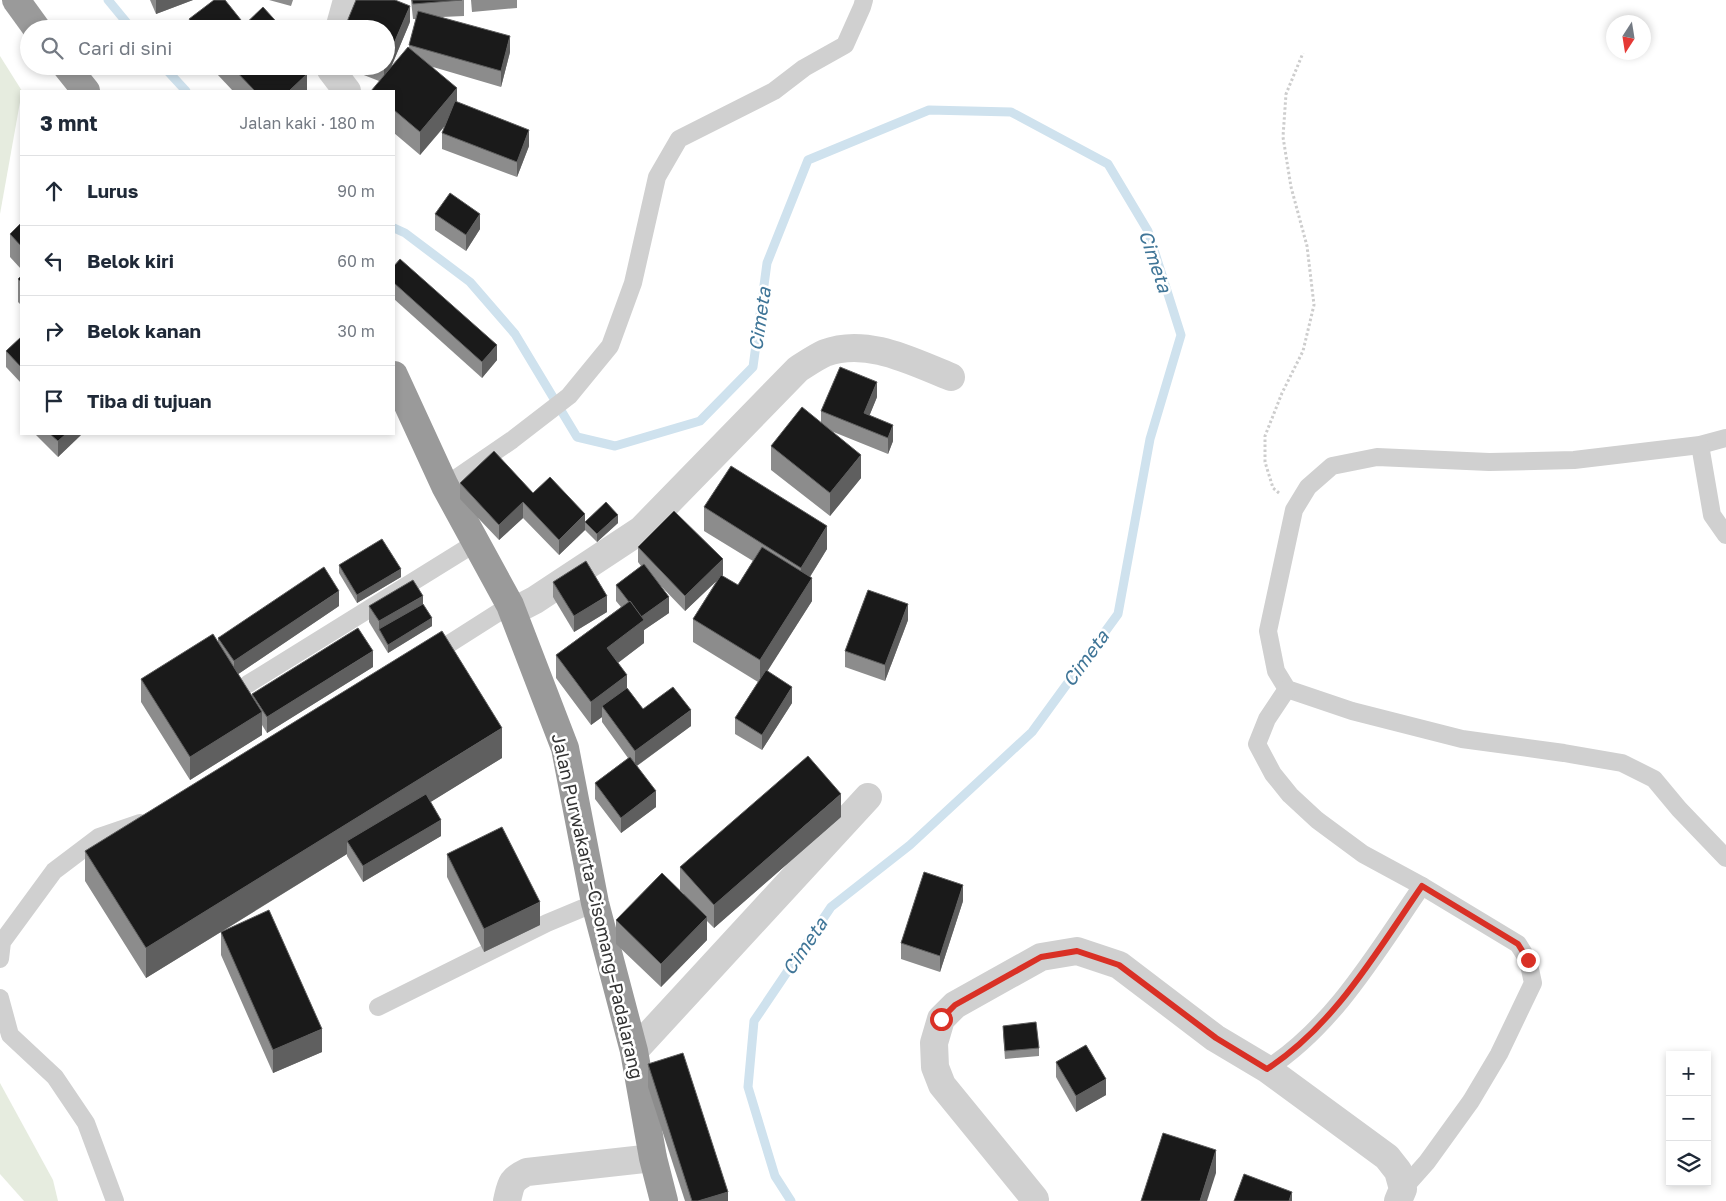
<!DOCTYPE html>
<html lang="id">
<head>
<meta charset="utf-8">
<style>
	:root { --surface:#fff; --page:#f2f2f3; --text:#1f2937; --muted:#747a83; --line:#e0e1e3 }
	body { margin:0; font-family:"Golos Text",sans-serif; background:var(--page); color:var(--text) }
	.controls { position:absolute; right:15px; bottom:15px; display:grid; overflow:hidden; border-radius:0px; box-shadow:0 2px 8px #0003 }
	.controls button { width:45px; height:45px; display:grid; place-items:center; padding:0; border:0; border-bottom:1px solid var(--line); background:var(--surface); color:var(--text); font:25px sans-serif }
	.compass { position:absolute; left:1606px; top:15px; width:45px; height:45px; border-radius:50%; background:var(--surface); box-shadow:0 2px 8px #0003; rotate:192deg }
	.stop { position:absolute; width:15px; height:15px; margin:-11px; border:4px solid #d93025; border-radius:50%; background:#fff }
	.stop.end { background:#d93025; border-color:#fff; box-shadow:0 1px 5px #0008 }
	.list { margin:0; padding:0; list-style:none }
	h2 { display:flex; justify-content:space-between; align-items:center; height:65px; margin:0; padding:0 20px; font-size:21px }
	h2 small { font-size:16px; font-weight:400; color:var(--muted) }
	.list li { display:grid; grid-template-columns:32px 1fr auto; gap:15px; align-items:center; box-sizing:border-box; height:70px; padding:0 20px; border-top:1px solid var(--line) }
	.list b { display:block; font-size:19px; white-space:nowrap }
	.list em { font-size:16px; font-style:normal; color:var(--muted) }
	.icon { flex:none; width:28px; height:28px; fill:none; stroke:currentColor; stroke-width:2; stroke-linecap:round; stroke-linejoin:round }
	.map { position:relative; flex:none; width:1726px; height:1201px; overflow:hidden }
	.search { position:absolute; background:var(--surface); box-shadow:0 2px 8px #0003; left:20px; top:20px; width:375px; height:55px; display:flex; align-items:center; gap:12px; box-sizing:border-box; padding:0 18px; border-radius:28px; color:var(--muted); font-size:19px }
	.panel { position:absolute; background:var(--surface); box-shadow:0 2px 8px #0003; left:20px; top:90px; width:375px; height:345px; border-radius:0px }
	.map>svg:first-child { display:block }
	.green { fill:#e6ecdf }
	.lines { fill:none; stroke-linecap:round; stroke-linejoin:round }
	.stream { stroke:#cfe2ee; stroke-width:9 }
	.path { stroke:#cdcdcd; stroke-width:3; stroke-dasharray:2.5 2.5; stroke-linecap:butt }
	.lane { stroke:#d0d0d0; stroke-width:18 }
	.street { stroke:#d0d0d0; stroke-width:28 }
	.highway { stroke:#9a9a9a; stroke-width:28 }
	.wall { fill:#8c8c8c }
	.shaded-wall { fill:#5f5f5f }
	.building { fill:#1a1a1a; stroke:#5f5f5f }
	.route { stroke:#d93025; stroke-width:6 }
	.labels { text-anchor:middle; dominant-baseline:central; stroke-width:5; stroke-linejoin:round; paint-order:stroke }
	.street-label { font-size:18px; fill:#333; stroke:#fff }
	.water-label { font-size:19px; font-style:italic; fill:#3f7597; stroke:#fff }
</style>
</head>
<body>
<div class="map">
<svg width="1726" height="1201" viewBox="0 0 1726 1201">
	<rect width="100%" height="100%" fill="#fff"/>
	<g class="green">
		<polygon points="0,56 22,91 0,214"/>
		<polygon points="0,1083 53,1180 58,1201 24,1201 0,1174"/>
	</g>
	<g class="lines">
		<g class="stream">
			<polyline points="108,0 132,29"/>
			<polyline points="163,66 186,91"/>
			<polyline points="394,228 405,233 470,282 515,334 577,437 615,446 700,421 753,367 767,263 808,160 929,110 1011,112 1108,164 1148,231 1181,335 1150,439 1118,614 1032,732 910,845 831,907 754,1021 748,1087 775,1176 791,1201"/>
		</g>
		<polyline class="path" points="1279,493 1273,488 1265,462 1265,436 1282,393 1303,351 1314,305 1307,246 1291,187 1283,137 1286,94 1303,53"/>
		<g class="lane">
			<polyline points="1726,438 1700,445 1574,460 1489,462 1377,457 1332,466 1308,487 1294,510 1268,631 1276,671 1287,689 1352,711 1462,739 1564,753 1622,763 1654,779 1679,809 1726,858"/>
			<polyline points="1700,445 1712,515 1726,535"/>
			<polyline points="445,486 512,440 569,396 610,346 633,283 657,177 679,139 774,91 804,68 845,45 862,7 864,0"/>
			<polyline points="430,656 510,605"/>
			<polyline points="248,684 477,542"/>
			<polyline points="1287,689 1267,719 1257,744 1273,774 1290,795 1317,820 1363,854 1422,886 1518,944 1528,960 1533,983 1499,1054 1471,1101 1427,1162 1403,1189"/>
			<polyline points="0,959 2,942 54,871 99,837 140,823"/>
			<polyline points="0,998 10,1035 55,1077 86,1123 115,1201"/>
			<polyline points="378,1007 547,923 595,903"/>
			<path d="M 1267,1069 C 1335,1025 1377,951 1422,886"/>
		</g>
		<g class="street">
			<polyline points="339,29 347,0"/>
			<polyline points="332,66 331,70 347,91"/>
			<path d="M 512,612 L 535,600 L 641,530 L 798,369 C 806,364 816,357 825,353 C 867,337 913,362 951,377"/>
			<polyline points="634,1051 868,797"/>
			<polyline points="1035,1199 942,1085 935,1067 934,1043 941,1019 955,1005 1041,957 1077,951 1119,965 1215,1038 1267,1069 1387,1157 1398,1171 1403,1189 1398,1201"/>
			<path d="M 507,1201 C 511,1184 510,1180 527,1172 L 653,1158"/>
		</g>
		<g class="highway">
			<polyline points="16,0 37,29"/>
			<polyline points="66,66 86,91"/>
			<polyline points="394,375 445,486 510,605 565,748 595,903 634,1051 653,1158 664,1201"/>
		</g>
	</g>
	<g class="wall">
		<polygon points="150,0 193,0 156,14"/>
		<polygon points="269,0 293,0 291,6"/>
		<polygon points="411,0 464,0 464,16 442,17 510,52 501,87 433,67 457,102 529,146 517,177 442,149 442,133 445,126 420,155 394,133 394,91 379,81 341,66 386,66 410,22 391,67 409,47 416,19 413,19"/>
		<polygon points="471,0 517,0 517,8 472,12"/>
		<polygon points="189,19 241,28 283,29 189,29"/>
		<polygon points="217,66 299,66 307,91 233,91 217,74"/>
		<polygon points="435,214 480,229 466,251 435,230"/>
		<polygon points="21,223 21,269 10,257 10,234"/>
		<polygon points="394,266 497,360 482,378 394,299"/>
		<polygon points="21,276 21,305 18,302 18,279"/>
		<polygon points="21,337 21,383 6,367 6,351"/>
		<polygon points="877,397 869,416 893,441 888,454 831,431 861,478 830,516 771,470 771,446 821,423 821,411"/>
		<polygon points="35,434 82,434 58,457"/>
		<polygon points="460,483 533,493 585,522 618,523 597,542 585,530 559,555 523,518 499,540 460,499"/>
		<polygon points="704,507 827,549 810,577 812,601 767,671 792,703 762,750 735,734 735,718 758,682 693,642 693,619 717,580 685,611 660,585 669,613 644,630 644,643 618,663 627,688 643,709 691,726 637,766 656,807 621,833 595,799 595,783 628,758 602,722 602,717 591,725 556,678 556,655 621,607 616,601 616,585 641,566 638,562 638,547 723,575 722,576 738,585 753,561 704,531"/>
		<polygon points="339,565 401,577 357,603 339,573"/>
		<polygon points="553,582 607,612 574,632 553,597"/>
		<polygon points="423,604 432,626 388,653 369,622 369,606"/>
		<polygon points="339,606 238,674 252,697 252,694 373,667 267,733 262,725 262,735 190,780 141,702 141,679 218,643 218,638"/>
		<polygon points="908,620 885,681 845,667 845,651"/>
		<polygon points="502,758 430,802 441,836 363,882 347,856 347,854 223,931 322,1052 273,1073 221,955 221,932 146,978 85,881 85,851"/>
		<polygon points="841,817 714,928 707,921 707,940 661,987 616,944 616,920 684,894 680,890 680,867"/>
		<polygon points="447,854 540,925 484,952 447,877"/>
		<polygon points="963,901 940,972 901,959 901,943"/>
		<polygon points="1003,1026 1039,1048 1039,1056 1005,1059 1003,1034"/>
		<polygon points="1056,1062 1106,1095 1076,1112 1056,1077"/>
		<polygon points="648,1064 728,1201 685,1201 648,1087"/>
	</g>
	<g class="shaded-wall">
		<polygon points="156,0 193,0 156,14"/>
		<polygon points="410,6 410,22 384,84 384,68 385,66 386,66 386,62"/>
		<polygon points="241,20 241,29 230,29"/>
		<polygon points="510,36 510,52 501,87 501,71"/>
		<polygon points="307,74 307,91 289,91"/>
		<polygon points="457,88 457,111 420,155 420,132"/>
		<polygon points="529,130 529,146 517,177 517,162"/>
		<polygon points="480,214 480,229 466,251 466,235"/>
		<polygon points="497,345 497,360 482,378 482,362"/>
		<polygon points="877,382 877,397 864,429 864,413"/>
		<polygon points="893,425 893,441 888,454 888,438"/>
		<polygon points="66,434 82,434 58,457 58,441"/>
		<polygon points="861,455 861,478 830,516 830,493"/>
		<polygon points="523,502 523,518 499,540 499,525"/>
		<polygon points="585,514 585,530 559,555 559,540"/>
		<polygon points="618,515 618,523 597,542 597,534"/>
		<polygon points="827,526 827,549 801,591 801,568"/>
		<polygon points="723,559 723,575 685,611 685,596"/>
		<polygon points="401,569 401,577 357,603 357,595"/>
		<polygon points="812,578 812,601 760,683 760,660"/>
		<polygon points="339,591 339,606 234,677 234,661"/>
		<polygon points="423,596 423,611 379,629 379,621"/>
		<polygon points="607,596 607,612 574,632 574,616"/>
		<polygon points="669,597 669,613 644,630 644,643 607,671 607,648 641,617"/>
		<polygon points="908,604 908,620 885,681 885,665"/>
		<polygon points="432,618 432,626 388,653 388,645"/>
		<polygon points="373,651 373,667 267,733 267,717"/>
		<polygon points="627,675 627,699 602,706 602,717 591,725 591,702"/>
		<polygon points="792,687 792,703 762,750 762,735"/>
		<polygon points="691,710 691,726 635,767 635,751"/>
		<polygon points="262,712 262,735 190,780 190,757"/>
		<polygon points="502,728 502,758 353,850 347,841 347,854 146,978 146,948"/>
		<polygon points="656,791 656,807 621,833 621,818"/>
		<polygon points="841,794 841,817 714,928 714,905"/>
		<polygon points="441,820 441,836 363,882 363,866"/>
		<polygon points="963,885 963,901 940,972 940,956"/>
		<polygon points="540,902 540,925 484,952 484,929"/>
		<polygon points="707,917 707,940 661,987 661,964"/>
		<polygon points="322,1029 322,1052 273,1073 273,1050"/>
		<polygon points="1106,1079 1106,1095 1076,1112 1076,1096"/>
		<polygon points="1216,1150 1216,1173 1207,1201 1200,1201"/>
		<polygon points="728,1192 728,1201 698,1201"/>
		<polygon points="1292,1192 1292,1201 1289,1201"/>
	</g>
	<g class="building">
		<polygon points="214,0 225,0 241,20 230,29 196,29 189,19"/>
		<polygon points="356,0 395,0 410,6 386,62 386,29 344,29"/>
		<polygon points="412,0 462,0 413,4"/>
		<polygon points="263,7 283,29 240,29"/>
		<polygon points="418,11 510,36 501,71 409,45"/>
		<polygon points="408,47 457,88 420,132 394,110 394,91 371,91"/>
		<polygon points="231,66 299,66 307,74 289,91 255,91"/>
		<polygon points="455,101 529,130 517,162 442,133"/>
		<polygon points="450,193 480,214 466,235 435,214"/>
		<polygon points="21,223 21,246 10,234"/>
		<polygon points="400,259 497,345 482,362 394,283 394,266"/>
		<polygon points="21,276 21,282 18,279"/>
		<polygon points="21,337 21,367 6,351"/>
		<polygon points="840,367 877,382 864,413 893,425 888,438 821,411"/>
		<polygon points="802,407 861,455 830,493 771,446"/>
		<polygon points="50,434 66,434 58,441"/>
		<polygon points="494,451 533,493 550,477 585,514 559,540 523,502 499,525 460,483"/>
		<polygon points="731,466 827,526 801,568 704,507"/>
		<polygon points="606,502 618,515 597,534 585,522"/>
		<polygon points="674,511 723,559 685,596 638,547"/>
		<polygon points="382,539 401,569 357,595 339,565"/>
		<polygon points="762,547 812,578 760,660 693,619 721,575 738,585"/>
		<polygon points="586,561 607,596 574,616 553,582"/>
		<polygon points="644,564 669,597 641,617 630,601 629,602 616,585"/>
		<polygon points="324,567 339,591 234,661 218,638"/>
		<polygon points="413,580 423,596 379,621 369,606"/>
		<polygon points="868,590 908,604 885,665 845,651"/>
		<polygon points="630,601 644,620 607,648 627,675 591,702 556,655"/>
		<polygon points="423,604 432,618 388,645 379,629"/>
		<polygon points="358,628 373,651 267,717 252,694"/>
		<polygon points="442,631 502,728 146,948 85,851"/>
		<polygon points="213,634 262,712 190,757 141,679"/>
		<polygon points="766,670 792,687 762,735 735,718"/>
		<polygon points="673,687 691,710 635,751 602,706 627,688 643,709"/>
		<polygon points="808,756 841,794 714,905 680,867"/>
		<polygon points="630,757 656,791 621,818 595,783"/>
		<polygon points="426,794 441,820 363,866 347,841"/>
		<polygon points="502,827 540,902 484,929 447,854"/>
		<polygon points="924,872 963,885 940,956 901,943"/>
		<polygon points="662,873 707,917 661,964 616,920"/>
		<polygon points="269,910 322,1029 273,1050 221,932"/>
		<polygon points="1036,1022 1039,1048 1005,1051 1003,1026"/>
		<polygon points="1086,1045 1106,1079 1076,1096 1056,1062"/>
		<polygon points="683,1053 728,1192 698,1201 692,1201 648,1064"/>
		<polygon points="1163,1133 1216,1150 1200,1201 1141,1201"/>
		<polygon points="1244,1174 1292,1192 1289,1201 1234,1201"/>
	</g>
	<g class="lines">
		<path class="route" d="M 941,1019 L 955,1005 L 1041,957 L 1077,951 L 1119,965 L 1216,1038 L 1267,1069 C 1335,1025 1377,951 1422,886 L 1518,944 L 1528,960"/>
	</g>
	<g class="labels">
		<g class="street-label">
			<text transform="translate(598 906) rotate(77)">Jalan Purwakarta–Cisomang–Padalarang</text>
		</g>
		<g class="water-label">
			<text transform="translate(1156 261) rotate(71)">Cimeta</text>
			<text transform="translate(759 319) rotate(-82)">Cimeta</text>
			<text transform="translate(1085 658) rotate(-54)">Cimeta</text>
			<text transform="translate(804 946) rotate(-56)">Cimeta</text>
		</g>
	</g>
</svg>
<div class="controls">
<button>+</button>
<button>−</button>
<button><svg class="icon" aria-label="layers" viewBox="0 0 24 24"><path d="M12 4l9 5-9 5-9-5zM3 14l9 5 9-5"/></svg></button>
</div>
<svg class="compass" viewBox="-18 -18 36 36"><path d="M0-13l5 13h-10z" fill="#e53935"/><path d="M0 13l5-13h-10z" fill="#747a83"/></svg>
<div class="stop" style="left:941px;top:1019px"></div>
<div class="stop end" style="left:1528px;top:960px"></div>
<div class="search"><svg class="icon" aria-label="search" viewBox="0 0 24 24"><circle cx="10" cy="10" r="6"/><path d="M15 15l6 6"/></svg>Cari di sini</div>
<section class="panel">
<h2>3 mnt<small>Jalan kaki · 180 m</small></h2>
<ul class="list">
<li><svg class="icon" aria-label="ahead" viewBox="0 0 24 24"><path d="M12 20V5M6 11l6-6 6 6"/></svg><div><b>Lurus</b></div><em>90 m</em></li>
<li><svg class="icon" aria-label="left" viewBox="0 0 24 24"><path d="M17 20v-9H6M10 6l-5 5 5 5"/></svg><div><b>Belok kiri</b></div><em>60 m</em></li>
<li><svg class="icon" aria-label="right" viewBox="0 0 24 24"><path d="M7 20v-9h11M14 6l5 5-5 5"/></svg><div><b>Belok kanan</b></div><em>30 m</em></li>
<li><svg class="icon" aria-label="arrive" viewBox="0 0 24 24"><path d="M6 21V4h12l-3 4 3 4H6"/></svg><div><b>Tiba di tujuan</b></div></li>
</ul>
</section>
</div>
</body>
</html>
